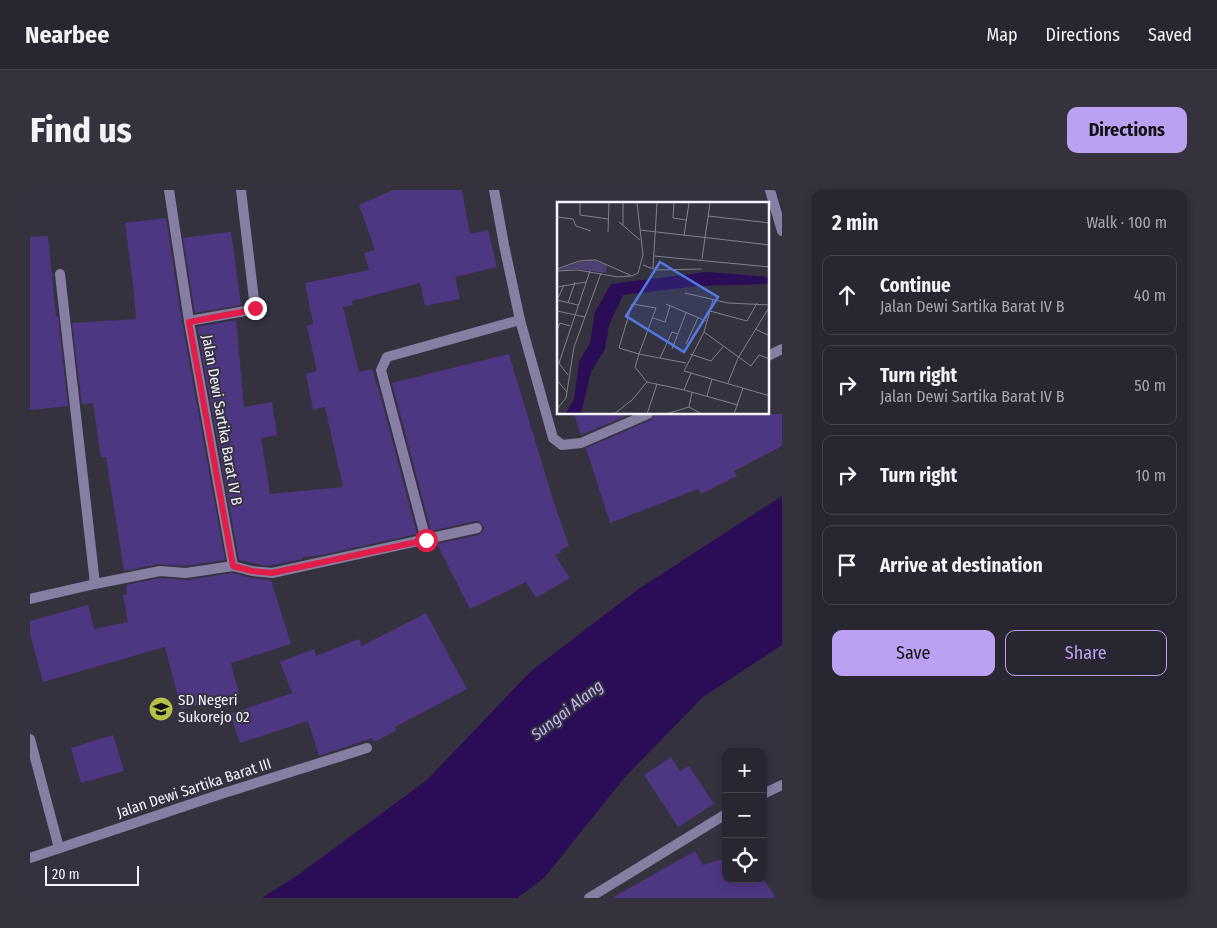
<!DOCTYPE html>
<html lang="en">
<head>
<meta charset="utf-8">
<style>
	:root { --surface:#282630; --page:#34323c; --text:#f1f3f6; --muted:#a5a5ab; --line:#44434c; --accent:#bca0f2 }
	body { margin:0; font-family:"Fira Sans Condensed",sans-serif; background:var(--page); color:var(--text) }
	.controls { position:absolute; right:15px; bottom:15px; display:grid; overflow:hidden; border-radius:10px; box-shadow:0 2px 8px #0003 }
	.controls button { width:45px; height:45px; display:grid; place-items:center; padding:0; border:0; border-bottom:1px solid var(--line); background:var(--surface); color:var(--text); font:25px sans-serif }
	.scale { position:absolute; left:15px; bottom:12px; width:94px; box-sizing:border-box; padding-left:5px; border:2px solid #f5f4fd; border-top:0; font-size:14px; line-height:18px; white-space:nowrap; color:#f5f4fd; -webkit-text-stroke:4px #353240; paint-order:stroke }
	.stop { position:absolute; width:15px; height:15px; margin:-11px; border:4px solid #e11d48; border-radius:50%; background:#fff }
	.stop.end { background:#e11d48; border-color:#fff; box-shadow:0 1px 5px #0008 }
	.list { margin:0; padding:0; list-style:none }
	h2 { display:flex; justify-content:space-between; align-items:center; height:65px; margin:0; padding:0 20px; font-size:21px }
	h2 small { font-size:16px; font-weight:400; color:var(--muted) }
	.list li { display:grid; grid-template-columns:32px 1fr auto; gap:15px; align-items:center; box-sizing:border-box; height:80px; margin:0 10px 10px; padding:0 10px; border:1px solid var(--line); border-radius:10px }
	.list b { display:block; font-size:19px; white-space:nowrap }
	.list p { margin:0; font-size:16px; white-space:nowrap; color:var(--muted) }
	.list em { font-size:16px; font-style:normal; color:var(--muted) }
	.actions { display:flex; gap:10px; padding:15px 20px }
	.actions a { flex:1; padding:11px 0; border:1px solid var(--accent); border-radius:10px; text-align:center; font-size:18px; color:var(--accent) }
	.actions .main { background:var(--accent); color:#111 }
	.icon { flex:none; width:28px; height:28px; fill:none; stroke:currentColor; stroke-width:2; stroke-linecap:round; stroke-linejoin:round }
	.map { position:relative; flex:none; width:752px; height:708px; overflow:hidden; border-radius:10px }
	header { display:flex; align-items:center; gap:30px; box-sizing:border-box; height:70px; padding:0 25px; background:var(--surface); border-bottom:1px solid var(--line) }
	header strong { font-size:24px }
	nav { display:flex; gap:28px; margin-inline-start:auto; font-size:18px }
	.intro { display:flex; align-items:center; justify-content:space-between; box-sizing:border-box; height:120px; padding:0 30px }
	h1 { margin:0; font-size:35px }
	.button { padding:12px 22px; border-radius:10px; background:var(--accent); color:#111; font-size:18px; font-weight:700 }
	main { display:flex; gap:30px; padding:0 30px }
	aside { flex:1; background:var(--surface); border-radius:10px; box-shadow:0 2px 8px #0003 }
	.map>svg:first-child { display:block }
	.water { fill:#2a0c57 }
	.building { fill:#4d3682 }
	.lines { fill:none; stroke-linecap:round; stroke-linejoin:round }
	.minor { stroke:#867ea3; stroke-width:10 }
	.route { stroke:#e11d48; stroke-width:6 }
	.labels { text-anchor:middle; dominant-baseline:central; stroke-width:4; stroke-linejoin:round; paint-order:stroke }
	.street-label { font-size:15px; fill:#f5f4fd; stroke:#353240 }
	.poi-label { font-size:15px; fill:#f5f4fd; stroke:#353240; text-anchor:start }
	.water-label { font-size:16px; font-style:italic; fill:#c4b6f7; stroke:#353240 }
	.inset-road { fill:none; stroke:#82808c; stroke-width:1 }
	.view { fill:#5378e1; fill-opacity:0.15; stroke:#5378e1; stroke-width:2.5 }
	.inset-edge { fill:none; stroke:#f5f4fd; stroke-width:2.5 }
</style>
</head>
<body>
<header>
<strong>Nearbee</strong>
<nav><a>Map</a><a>Directions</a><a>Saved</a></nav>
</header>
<div class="intro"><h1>Find us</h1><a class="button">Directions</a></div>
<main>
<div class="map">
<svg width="752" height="708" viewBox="0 0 752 708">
	<rect width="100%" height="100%" fill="#353240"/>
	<polygon class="water" points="752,306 752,455 673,507 596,586 514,688 487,708 232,708 268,685 397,590 500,482 607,400"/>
	<g class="building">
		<polygon points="363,0 432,0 440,44 458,40 467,77 425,87 430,109 395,116 390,93 322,111 323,115 313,117 329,182 342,179 347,197 348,197 387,344 292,365 273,367 273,369 263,371 237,376 209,370 167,137 206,130 214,217 242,212 247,245 231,248 240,304 313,297 295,217 283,220 276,184 287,181 277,136 283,134 275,93 339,80 334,63 345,60 329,15"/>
		<polygon points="136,28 152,132 195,370 156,376 129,374 94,381 76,267 71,267 63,213 52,214 42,133 106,129 104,103 95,33"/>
		<polygon points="201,42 211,115 165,123 153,48"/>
		<polygon points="18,46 26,127 28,126 38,216 0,220 0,47"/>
		<polygon points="479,164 523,310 539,356 530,360 531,363 525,365 540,388 506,408 496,392 440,419 407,354 449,345 453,341 454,336 450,332 446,331 401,341 362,193"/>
		<polygon points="544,224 601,224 551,245"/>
		<polygon points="625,224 752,224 752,256 704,281 707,286 671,304 668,299 580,333 556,258 621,230"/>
		<polygon points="203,383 221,388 241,390 261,454 201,473 209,504 151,519 135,457 13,492 0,444 0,431 58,415 64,439 98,432 93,405 97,404 96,395 130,388 157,390"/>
		<polygon points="396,423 437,499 365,537 366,541 344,552 342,548 289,566 278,531 210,553 200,524 262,503 250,472 284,459 286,466 329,449 332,456"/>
		<polygon points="83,545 94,581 51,593 41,558"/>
		<polygon points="641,567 650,581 659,576 684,614 648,637 614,585"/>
		<polygon points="665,661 673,675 696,668 696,689 733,689 746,708 582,708"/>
	</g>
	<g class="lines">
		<g class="minor">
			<polyline points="139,0 159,131 203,376"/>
			<polyline points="464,0 474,55 490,130 523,248 532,255 551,253 618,224"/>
			<polyline points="740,0 752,41"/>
			<polyline points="30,84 65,394"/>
			<polyline points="159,131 221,120 225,118 211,0"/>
			<polyline points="738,166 752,159"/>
			<polyline points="396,350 351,180 357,167 490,130"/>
			<polyline points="0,409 65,394 130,381 156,383 203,376 222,381 242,383 447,338"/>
			<polyline points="0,549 29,658"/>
			<polyline points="733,604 752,595"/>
			<polyline points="0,668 191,604 337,558"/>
			<polyline points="559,708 696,624"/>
		</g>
	</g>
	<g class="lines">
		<polyline class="route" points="225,118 222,120 159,132 203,376 222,381 242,383 396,350"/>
	</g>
	<defs>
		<symbol id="school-disc" viewBox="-11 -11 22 22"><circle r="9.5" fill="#b6c148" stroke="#353240"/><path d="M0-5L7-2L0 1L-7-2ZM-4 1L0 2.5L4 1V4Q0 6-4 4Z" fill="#111"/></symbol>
	</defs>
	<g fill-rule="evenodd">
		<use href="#school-disc" x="117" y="505" width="28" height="28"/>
	</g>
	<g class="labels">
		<g class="street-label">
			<text transform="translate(192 230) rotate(80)">Jalan Dewi Sartika Barat IV B</text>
			<text transform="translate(164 598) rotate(-18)">Jalan Dewi Sartika Barat III</text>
		</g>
		<g class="poi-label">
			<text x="148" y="510">SD Negeri<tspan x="148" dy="17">Sukorejo 02</tspan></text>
		</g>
		<g class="water-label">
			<text transform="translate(537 520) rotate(-38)">Sungai Alang</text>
		</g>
	</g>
	<g transform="translate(527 12)">
		<rect width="212" height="212" fill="#353240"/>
		<path d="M 39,59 L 50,63 L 49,71 L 21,67 L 0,68 L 22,60 Z" fill="#4d4171"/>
		<path d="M 150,70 L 212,75 L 212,82 L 139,84 L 66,93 L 52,123 L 48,147 L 34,170 L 24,211 L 8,212 L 17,198 L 22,160 L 33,141 L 38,110 L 54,82 Z" fill="#2a0c57"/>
		<path class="inset-road" d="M 23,1 L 23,13 L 51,17M 66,1 L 66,23M 117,1 L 116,16 L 129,18M 151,14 L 213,21M 0,15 L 16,17 L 19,24 L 34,29M 62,20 L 83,38M 83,28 L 213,43M 51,30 L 52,1M 127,34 L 132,1M 97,54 L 213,65M 145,57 L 153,1M 86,63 L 99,68 L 145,67M 96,66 L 100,1M 0,67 L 22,59 L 39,58 L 75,74 L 81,71 L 86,53 L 80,1M 0,69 L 21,68 L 61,75 L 74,74M 0,85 L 29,80M 128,91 L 171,101 L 213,103M 0,98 L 21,103M 0,98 L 7,83M 156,98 L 147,130 L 127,169 L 213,194M 11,101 L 18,80M 109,102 L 149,119M 0,109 L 28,115M 153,109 L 190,119 L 200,101M 96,116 L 108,120 L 113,104M 198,127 L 213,134M 0,128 L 3,121 L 13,124M 147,130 L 194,164 L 202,153 L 213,157M 129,142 L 141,116M 115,147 L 129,111M 133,152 L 154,159 L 166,145M 103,156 L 115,130 L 121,132M 1,160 L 11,173M 2,161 L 33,69M 0,178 L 10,190M 90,180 L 78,165 L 82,152 L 99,106 L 75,102 L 62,146 L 82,152 L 129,161M 171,181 L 181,156 L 213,104M 127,188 L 181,203M 150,194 L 155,177M 132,205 L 135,190M 0,207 L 9,196 L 17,145 L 44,71M 57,212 L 75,198 L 90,180 L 127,188 L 134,171M 90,212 L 100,182M 109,212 L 132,205 L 145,212M 177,212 L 186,186"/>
		<path class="view" d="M 103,60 L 161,95 L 127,150 L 69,114 Z"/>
		<rect width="212" height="212" class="inset-edge"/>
	</g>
</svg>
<div class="controls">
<button>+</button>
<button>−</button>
<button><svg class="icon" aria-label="locate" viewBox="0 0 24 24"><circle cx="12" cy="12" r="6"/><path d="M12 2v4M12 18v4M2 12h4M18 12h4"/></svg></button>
</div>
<div class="scale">20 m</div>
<div class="stop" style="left:396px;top:350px"></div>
<div class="stop end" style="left:225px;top:118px"></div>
</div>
<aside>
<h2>2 min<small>Walk · 100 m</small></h2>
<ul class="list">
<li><svg class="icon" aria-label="ahead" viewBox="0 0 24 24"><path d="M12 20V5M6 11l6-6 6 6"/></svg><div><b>Continue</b><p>Jalan Dewi Sartika Barat IV B</p></div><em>40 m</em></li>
<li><svg class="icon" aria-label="right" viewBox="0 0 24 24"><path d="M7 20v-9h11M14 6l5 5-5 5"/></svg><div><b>Turn right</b><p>Jalan Dewi Sartika Barat IV B</p></div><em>50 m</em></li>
<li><svg class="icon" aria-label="right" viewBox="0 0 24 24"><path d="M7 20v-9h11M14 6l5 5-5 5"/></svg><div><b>Turn right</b></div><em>10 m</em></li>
<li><svg class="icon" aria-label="arrive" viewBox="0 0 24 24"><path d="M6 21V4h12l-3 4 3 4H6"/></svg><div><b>Arrive at destination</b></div></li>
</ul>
<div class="actions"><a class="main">Save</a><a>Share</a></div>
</aside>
</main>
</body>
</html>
